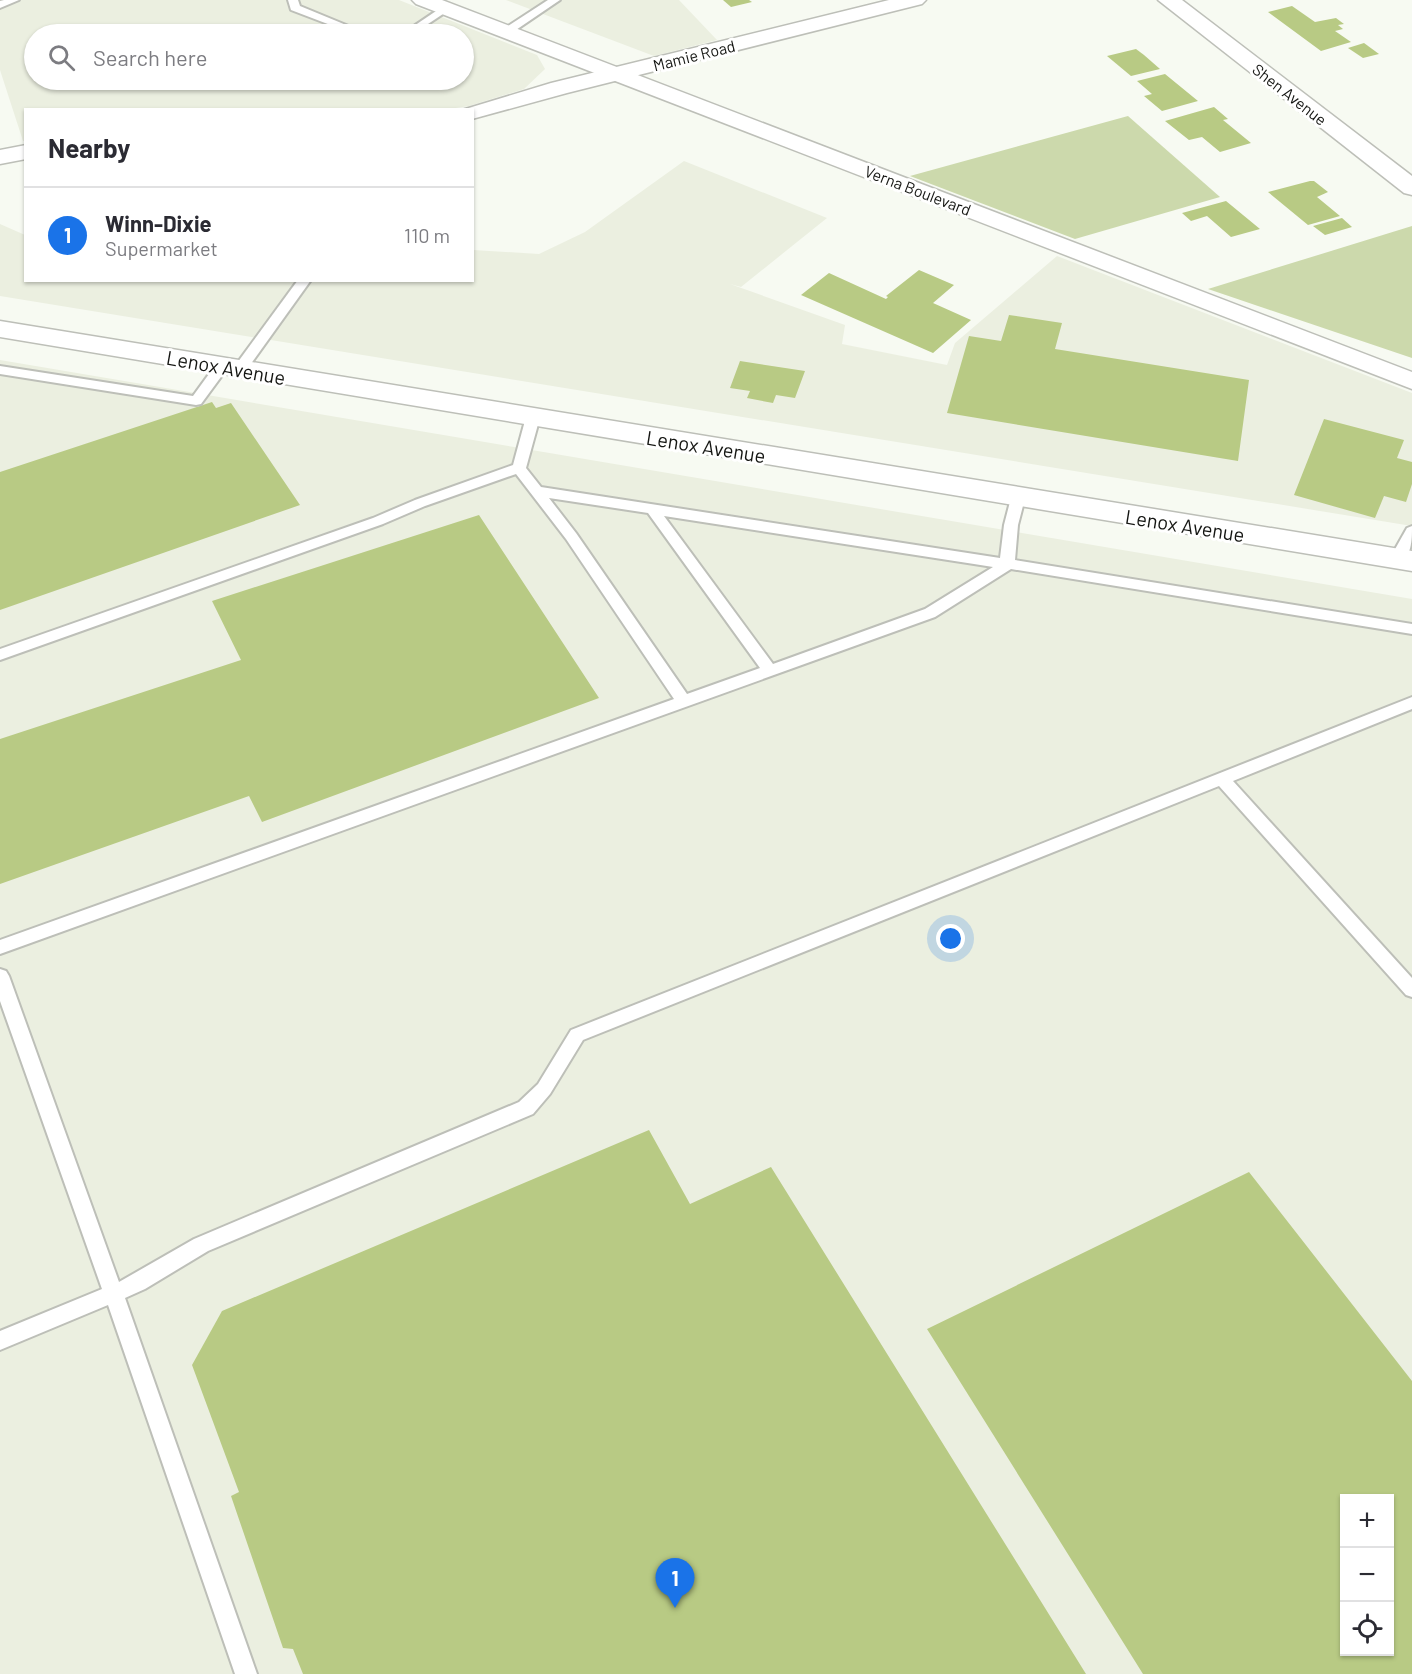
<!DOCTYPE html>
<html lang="en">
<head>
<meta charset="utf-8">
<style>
	:root { --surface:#fff; --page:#f2f2f3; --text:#2b2b33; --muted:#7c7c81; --line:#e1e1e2; --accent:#1a73e8 }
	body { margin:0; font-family:Barlow,sans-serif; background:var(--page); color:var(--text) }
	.controls { position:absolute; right:18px; bottom:18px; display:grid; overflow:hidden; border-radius:0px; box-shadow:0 2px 4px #0004 }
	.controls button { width:54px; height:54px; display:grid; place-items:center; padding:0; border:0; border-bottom:2px solid var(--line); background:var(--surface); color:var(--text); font:30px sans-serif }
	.you { position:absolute; left:951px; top:939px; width:21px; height:21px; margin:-15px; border:4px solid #fff; border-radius:50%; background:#1a73e8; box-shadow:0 0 0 9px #1a73e833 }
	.badge { display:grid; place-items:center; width:39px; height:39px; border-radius:50%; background:var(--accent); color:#fff; font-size:20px; font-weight:700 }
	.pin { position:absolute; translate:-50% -50px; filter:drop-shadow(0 2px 3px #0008) }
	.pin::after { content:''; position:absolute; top:32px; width:21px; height:18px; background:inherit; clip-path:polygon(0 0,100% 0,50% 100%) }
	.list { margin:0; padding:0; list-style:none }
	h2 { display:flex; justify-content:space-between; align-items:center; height:78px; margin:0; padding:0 24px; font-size:26px }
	h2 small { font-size:20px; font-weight:400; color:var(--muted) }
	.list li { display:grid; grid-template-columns:39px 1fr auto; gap:18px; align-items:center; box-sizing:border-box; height:96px; padding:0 24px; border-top:2px solid var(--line) }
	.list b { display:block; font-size:22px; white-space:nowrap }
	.list p { margin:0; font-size:20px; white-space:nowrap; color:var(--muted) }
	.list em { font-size:20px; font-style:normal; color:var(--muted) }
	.icon { flex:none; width:33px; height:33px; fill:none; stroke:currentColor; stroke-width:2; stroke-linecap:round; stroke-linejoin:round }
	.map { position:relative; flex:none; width:1412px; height:1674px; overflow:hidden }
	.search { position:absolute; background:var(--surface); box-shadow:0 2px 4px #0004; left:24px; top:24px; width:450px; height:66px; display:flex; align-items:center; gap:15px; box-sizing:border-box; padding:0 21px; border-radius:33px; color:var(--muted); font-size:22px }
	.panel { position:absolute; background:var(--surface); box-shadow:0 2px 4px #0004; left:24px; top:108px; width:450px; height:174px; border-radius:0px }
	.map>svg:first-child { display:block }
	.built { fill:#ebefe0; fill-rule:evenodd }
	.green { fill:#ccd9ac }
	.building { fill:#b8ca84; fill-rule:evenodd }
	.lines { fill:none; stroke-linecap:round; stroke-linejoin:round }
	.service-casing { stroke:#bdbfb8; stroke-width:4 }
	.minor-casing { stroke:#bdbfb8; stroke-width:3 }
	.tertiary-casing { stroke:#bdbfb8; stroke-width:3 }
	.secondary-casing { stroke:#bdbfb8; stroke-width:3 }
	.service { fill:#fff; fill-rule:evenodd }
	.minor { fill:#fff; fill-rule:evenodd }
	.tertiary { fill:#fff; fill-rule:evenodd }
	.secondary { fill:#fff; fill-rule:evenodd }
	.labels { text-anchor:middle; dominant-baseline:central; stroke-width:6; stroke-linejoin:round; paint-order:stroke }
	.far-street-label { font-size:16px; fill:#141512; stroke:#fff }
	.street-label { font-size:20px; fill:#141512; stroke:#fff }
</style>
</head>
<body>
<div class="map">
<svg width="1412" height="1674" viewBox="0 0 1412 1674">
	<rect width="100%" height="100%" fill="#f7faf2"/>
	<g class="built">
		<path d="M 0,0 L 399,0 L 537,55 L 545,69 L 524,89 L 469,106 L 449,109 L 26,110 L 25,141 L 23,141 L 0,70 ZM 34,34 L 464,34 L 464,80 L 34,80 Z"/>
		<polygon points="506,0 679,0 717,40 654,56"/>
		<polygon points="684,161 827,218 741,287 730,284 845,325 842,344 947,365 955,343 1057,256 1412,393 1412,526 0,296 0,224 25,235 26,280 472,280 473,250 539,254 585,232"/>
		<path d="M 0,360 L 1412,599 L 1412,1674 L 0,1674 ZM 1344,1498 L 1390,1498 L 1390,1652 L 1344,1652 Z"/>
	</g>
	<g class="green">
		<polygon points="1128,116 1220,197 1075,239 910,176"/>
		<polygon points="1412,226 1412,358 1208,289"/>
	</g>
	<g class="building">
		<polygon points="723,0 749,0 752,2 731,7"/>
		<polygon points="1292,6 1315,22 1336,18 1344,24 1338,25 1343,29 1335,31 1351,42 1321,51 1268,12"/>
		<polygon points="1364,43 1379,54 1363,58 1348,48"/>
		<polygon points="1136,49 1144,55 1160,69 1131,76 1107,56"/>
		<polygon points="1165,74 1198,101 1162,111 1144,96 1152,94 1137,81"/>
		<polygon points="1214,107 1228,119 1223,120 1251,143 1220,152 1202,137 1189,140 1165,121"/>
		<polygon points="1310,181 1314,181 1328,192 1317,197 1340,216 1308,225 1268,192"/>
		<polygon points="1226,201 1260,229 1231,237 1207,216 1191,221 1182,213"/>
		<polygon points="1342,218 1352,227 1325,235 1313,226"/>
		<polygon points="919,270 954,285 933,303 971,320 933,353 801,295 829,273 886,299 888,297 886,296"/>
		<polygon points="1009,315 1062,323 1055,349 1249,380 1238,461 947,413 969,336 1001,341"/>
		<polygon points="740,361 805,371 795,398 776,395 773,403 747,398 750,391 730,388"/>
		<polygon points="212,402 216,408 231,403 300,505 0,610 0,472"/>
		<polygon points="1324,419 1404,440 1397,458 1412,462 1412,484 1406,502 1384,496 1375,518 1294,495"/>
		<polygon points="479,515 599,698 262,822 249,796 0,884 0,739 241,660 212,601"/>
		<polygon points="649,1130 690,1204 771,1167 1086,1674 303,1674 293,1649 283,1648 231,1496 239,1492 192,1365 222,1311"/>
		<path d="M 1249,1172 L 1412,1381 L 1412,1674 L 1143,1674 L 927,1329 ZM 1344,1498 L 1390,1498 L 1390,1652 L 1344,1652 Z"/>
	</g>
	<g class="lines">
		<defs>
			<g id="service">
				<polygon points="4,0 19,0 0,8 0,1"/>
				<polygon points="288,0 298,0 300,6 368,34 354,34 291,10"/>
				<polygon points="548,0 560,0 510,34 502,34 502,30"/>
				<polygon points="445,5 450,8 449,10 413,34 402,34"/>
				<polygon points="298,280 311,280 245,372 235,372 233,369 235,366"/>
				<polygon points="222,362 229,366 201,404 196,405 0,374 0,366 193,396 217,363"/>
				<path d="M 533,413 L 540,417 L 526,468 L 541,487 L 1000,558 L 1004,525 L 1011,498 L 1018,493 L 1025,498 L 1018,525 L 1015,560 L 1412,624 L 1412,634 L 1011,569 L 935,617 L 0,954 L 0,940 L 674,699 L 566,539 L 516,474 L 425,506 L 383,524 L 0,660 L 0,649 L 373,518 L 415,500 L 513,465 L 526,417 ZM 549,498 L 648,513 L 760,668 L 687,694 L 576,533 ZM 664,516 L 974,564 L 993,567 L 925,609 L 773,664 Z"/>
				<path d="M 1412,526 C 1412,539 1412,559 1397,563 L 1392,561 L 1390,558 L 1407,528 Z"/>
				<polygon points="1412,697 1412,709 1233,781 1412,978 1412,997 1406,995 1219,786 583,1040 550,1094 533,1114 208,1251 145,1289 125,1298 257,1674 235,1674 108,1305 0,1350 0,1331 102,1289 0,1001 0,969 6,971 9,976 119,1282 194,1239 519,1102 538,1084 571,1030"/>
			</g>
			<g id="minor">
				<polygon points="889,0 926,0 922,4 567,93 472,119 472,110 462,110 551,83"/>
				<polygon points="1158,0 1182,0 1412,176 1412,195 1404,193"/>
				<polygon points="26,145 26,159 0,164 0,150"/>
			</g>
			<polygon id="tertiary" points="412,0 442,0 1412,372 1412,389 416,4"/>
			<polygon id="secondary" points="0,321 1412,551 1412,571 0,337"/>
		</defs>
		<use href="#service" class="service-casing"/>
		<use href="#minor" class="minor-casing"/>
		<use href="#tertiary" class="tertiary-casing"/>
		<use href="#secondary" class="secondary-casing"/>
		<use href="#service" class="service"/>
		<use href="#minor" class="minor"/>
		<use href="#tertiary" class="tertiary"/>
		<use href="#secondary" class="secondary"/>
	</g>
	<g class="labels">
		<g class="far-street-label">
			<text transform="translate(694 55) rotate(-14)">Mamie Road</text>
			<text transform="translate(1290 94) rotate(38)">Shen Avenue</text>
			<text transform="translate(918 190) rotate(21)">Verna Boulevard</text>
		</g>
		<g class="street-label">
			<text transform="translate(226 367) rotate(10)">Lenox Avenue</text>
			<text transform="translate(706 446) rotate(9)">Lenox Avenue</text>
			<text transform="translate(1185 525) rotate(9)">Lenox Avenue</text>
		</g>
	</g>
</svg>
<div class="controls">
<button>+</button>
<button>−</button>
<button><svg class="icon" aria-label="locate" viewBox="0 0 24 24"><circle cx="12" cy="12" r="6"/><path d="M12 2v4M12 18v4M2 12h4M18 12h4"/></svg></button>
</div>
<div class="you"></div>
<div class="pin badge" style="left:675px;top:1608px">1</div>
<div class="search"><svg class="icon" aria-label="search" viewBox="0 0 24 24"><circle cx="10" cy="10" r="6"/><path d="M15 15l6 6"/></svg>Search here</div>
<section class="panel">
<h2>Nearby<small></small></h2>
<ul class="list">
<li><span class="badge">1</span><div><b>Winn-Dixie</b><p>Supermarket</p></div><em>110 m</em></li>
</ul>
</section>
</div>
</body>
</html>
